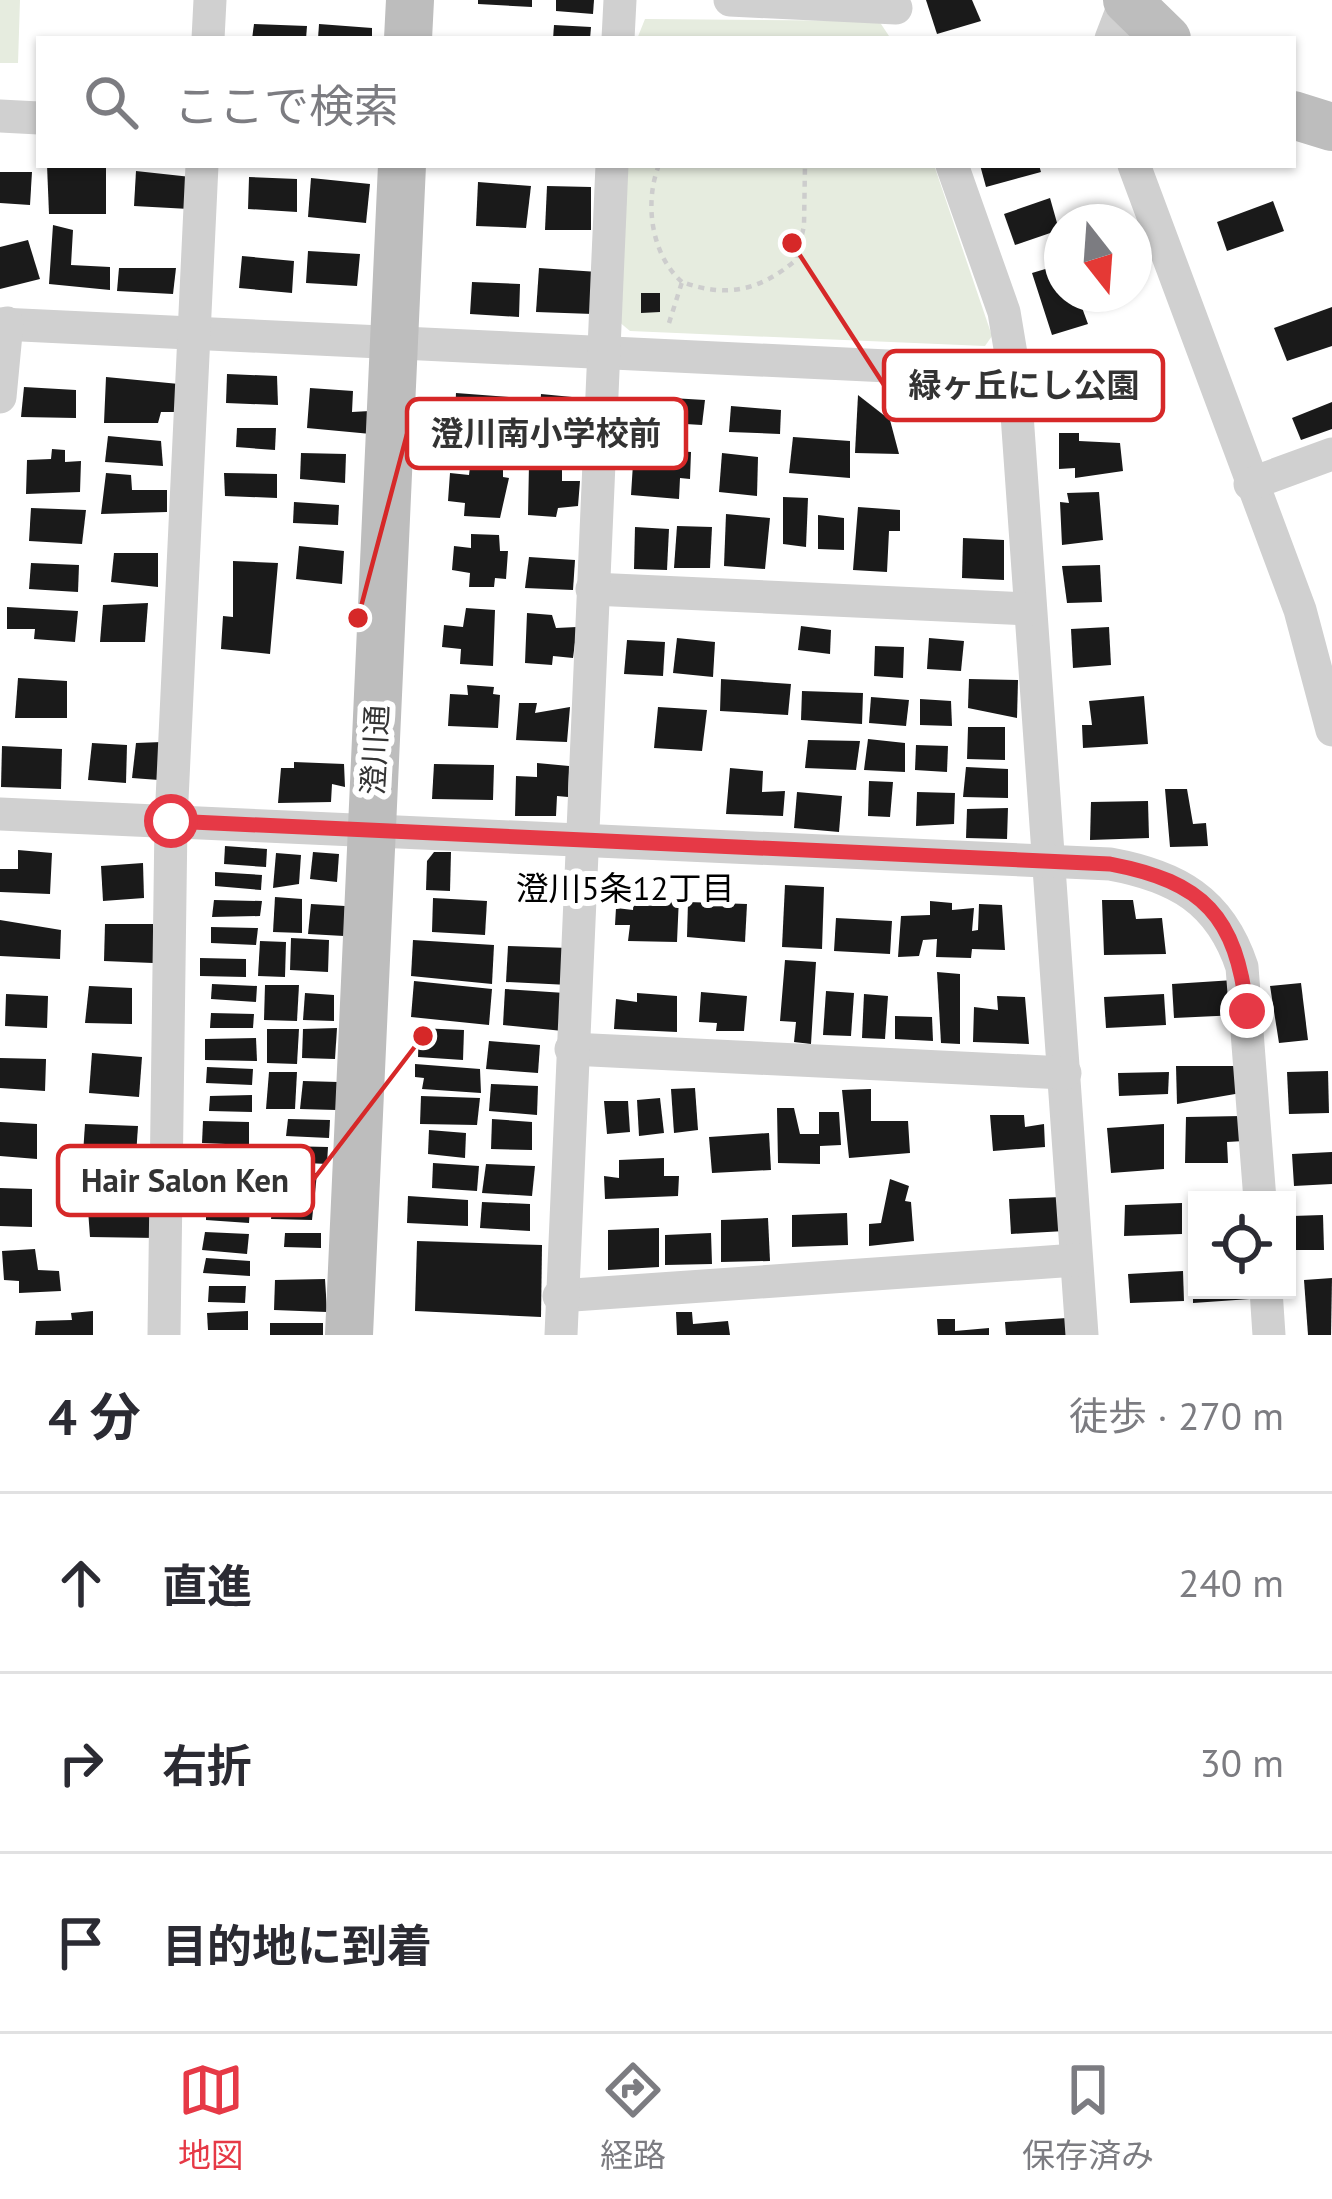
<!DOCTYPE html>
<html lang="ja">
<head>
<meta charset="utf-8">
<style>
	:root { --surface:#fff; --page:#f2f2f3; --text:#2b2b33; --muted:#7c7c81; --line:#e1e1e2; --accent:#e63946 }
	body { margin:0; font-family:"PT Sans","Noto Sans JP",sans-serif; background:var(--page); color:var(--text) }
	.controls { position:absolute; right:36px; bottom:36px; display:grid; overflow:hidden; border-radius:0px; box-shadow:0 3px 9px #0004 }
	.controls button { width:108px; height:108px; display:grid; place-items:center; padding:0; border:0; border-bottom:3px solid var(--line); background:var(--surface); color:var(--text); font:60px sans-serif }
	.compass { position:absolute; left:1044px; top:204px; width:108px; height:108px; border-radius:50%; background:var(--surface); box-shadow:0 3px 9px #0004; rotate:163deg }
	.stop { position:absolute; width:36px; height:36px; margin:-27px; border:9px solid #e63946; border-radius:50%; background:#fff }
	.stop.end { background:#e63946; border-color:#fff; box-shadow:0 3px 12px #0008 }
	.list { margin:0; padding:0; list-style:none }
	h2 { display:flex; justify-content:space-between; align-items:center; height:156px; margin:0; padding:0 48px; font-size:51px }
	h2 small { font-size:39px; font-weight:400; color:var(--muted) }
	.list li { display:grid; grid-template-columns:78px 1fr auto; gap:36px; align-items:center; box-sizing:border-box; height:180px; padding:0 48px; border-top:3px solid var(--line) }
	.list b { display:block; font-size:45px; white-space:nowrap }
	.list em { font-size:39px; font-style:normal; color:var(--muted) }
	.icon { flex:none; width:66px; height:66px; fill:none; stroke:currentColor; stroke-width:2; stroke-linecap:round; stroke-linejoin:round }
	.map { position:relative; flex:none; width:1332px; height:1335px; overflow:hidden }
	.search { position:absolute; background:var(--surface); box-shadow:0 3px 9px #0004; left:36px; right:36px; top:36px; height:132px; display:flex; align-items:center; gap:30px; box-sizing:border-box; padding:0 42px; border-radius:0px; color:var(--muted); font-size:45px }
	.sheet { height:696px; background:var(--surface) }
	nav { display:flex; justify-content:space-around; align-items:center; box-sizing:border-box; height:168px; border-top:3px solid var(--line); background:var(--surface); font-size:33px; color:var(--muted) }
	nav a { display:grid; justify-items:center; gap:6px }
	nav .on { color:var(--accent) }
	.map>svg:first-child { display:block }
	.green { fill:#e6ecdf }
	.building { fill:#1a1a1a }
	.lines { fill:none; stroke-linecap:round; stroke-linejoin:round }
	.path { stroke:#cdcdcd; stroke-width:4.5; stroke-dasharray:6 6; stroke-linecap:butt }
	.street { stroke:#d0d0d0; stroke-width:33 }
	.secondary { stroke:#bdbdbd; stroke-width:48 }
	.route { stroke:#e63946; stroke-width:15 }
	.labels { text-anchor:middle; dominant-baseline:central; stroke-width:12; stroke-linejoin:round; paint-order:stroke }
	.street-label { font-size:30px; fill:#333; stroke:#fff }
	.neighbourhood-label { font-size:33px; fill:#000; stroke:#fff }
	.leader { fill:none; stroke:#d62828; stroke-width:4.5 }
	.callout-dot { fill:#d62828; stroke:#fff; stroke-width:4.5 }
	.callout { fill:#fff; stroke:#d62828; stroke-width:4.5 }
	.callout-label { font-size:33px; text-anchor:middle; font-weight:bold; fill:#333 }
</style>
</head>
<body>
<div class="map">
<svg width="1332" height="1335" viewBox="0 0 1332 1335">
	<rect width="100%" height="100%" fill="#fff"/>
	<g class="green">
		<polygon points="0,0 20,0 18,63 0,63"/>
		<polygon points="645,19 879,21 891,39 637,39"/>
		<polygon points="628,165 934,165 992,336 985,346 630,331 618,321"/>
	</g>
	<g class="building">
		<polygon points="478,0 532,0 532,7 478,4"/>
		<polygon points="556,0 594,0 593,14 556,11"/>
		<polygon points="926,0 972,0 981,21 937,34"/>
		<polygon points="254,24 307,26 306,39 252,39"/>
		<polygon points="319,24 372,28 372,39 318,39"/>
		<polygon points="554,25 591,27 590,39 553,39"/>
		<polygon points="47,165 106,165 106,214 49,214"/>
		<polygon points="980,165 1039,165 1041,172 986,187"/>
		<polygon points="136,171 191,177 189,209 134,206"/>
		<polygon points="0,172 32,172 30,205 0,203"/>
		<polygon points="249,177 297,179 297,212 248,209"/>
		<polygon points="311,178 370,184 366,223 308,217"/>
		<polygon points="478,182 531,186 526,228 476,226"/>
		<polygon points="547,186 591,187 591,230 545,230"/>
		<polygon points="1050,198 1059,230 1015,245 1004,214"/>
		<polygon points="1273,201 1284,231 1227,251 1217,222"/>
		<polygon points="53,225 73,230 71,265 110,267 110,290 49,284"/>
		<polygon points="28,240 40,279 0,289 0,247"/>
		<polygon points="308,251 360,254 357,286 306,283"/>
		<polygon points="242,256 294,261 292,293 239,288"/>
		<polygon points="1062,264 1062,294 1077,294 1088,324 1052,335 1032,273"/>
		<polygon points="119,268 176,268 173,294 117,291"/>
		<polygon points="539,268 598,272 593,314 536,312"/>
		<polygon points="472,282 520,284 519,317 470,314"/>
		<polygon points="641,293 660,293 660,312 641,313"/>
		<polygon points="1332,307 1332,346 1287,361 1274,328"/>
		<polygon points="227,374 277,376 278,405 226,403"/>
		<polygon points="106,377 179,384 181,412 161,412 158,423 104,423"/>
		<polygon points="24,387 76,390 76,418 21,417"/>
		<polygon points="310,388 353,391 352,412 370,411 371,434 307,428"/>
		<polygon points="456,393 509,397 507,438 454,433"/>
		<polygon points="541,394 572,397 573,410 586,410 585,443 538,440"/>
		<polygon points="858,395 890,420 899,454 855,453"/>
		<polygon points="655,397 705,400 702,425 652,422"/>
		<polygon points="1332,402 1332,429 1301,440 1292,418"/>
		<polygon points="731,406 781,410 780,434 729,432"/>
		<polygon points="237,428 276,428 275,450 236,447"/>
		<polygon points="1059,433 1079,433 1079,441 1120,443 1123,471 1075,478 1075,468 1059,469"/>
		<polygon points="108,436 161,441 163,466 105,462"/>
		<polygon points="793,437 850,441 850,478 789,473"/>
		<polygon points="634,448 691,452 690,479 680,478 679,499 631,495"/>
		<polygon points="52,449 65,450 65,462 81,461 80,492 26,494 27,460 51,459"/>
		<polygon points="301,453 346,454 345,483 300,479"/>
		<polygon points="722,453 758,457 757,496 719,492"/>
		<polygon points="471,458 503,461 503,477 509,478 500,518 464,516 465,503 448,501 450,473 469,475"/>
		<polygon points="529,464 562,466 562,481 580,481 578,506 558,508 556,517 528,515"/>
		<polygon points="106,473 131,475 132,490 167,490 167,512 101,514"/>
		<polygon points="224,473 277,474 277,498 225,496"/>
		<polygon points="1099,492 1103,540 1062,545 1060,502 1069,503 1067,493"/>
		<polygon points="783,497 808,498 806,547 783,544"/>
		<polygon points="294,502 339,505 338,525 293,523"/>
		<polygon points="858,507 900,510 900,531 889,531 887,572 853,570"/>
		<polygon points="31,508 86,510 82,544 29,541"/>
		<polygon points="726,514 770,518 765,569 724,566"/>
		<polygon points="818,515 844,518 844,550 818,549"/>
		<polygon points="677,526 712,527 710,568 674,568"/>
		<polygon points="635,527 669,529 667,570 634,569"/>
		<polygon points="471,534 499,535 500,551 508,551 506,579 495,578 494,587 469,587 470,573 452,570 454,546 471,548"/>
		<polygon points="963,538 1004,540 1004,580 962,578"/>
		<polygon points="299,546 344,551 342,584 296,579"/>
		<polygon points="114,553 158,553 158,587 111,582"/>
		<polygon points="529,557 575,560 573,590 525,588"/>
		<polygon points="233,561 278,563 270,654 221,649 223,616 233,617"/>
		<polygon points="31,563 79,565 78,592 29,589"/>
		<polygon points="1100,565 1102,602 1067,603 1062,566"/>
		<polygon points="148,603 145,642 100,642 103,605"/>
		<polygon points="7,607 78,611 75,642 34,639 35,629 7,629"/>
		<polygon points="466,608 495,610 493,666 460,664 461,649 442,647 444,625 463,627"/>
		<polygon points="527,613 552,615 556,628 577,627 573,658 553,656 552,665 525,663"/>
		<polygon points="801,626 831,630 830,654 798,650"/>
		<polygon points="1109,627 1111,665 1073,668 1071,629"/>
		<polygon points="677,638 715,642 713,677 673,673"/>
		<polygon points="929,638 964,641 961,671 927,669"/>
		<polygon points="627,640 665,642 663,676 624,674"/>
		<polygon points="875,646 904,647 903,678 874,676"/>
		<polygon points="18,678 67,681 67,718 15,718"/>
		<polygon points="721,679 791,684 788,715 720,711"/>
		<polygon points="969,679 1018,680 1017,718 968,708"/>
		<polygon points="467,685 494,687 493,694 500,695 498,728 448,726 450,694 468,695"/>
		<polygon points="802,691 863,693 862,724 801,720"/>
		<polygon points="1144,696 1148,744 1083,748 1082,725 1092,725 1089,701"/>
		<polygon points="871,697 909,700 906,726 869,723"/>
		<polygon points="920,699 951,701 952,726 920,725"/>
		<polygon points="519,703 537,703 535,713 570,707 567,742 516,740"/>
		<polygon points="658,707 707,710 702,751 654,748"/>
		<polygon points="968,727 1005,727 1005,760 967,759"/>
		<polygon points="868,739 905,743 905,772 864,770"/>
		<polygon points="808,740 860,741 856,770 805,768"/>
		<polygon points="162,742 159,780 132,778 136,743"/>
		<polygon points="92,743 127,745 126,783 88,780"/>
		<polygon points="916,745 948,746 947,772 915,770"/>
		<polygon points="2,746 62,749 61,789 1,787"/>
		<polygon points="294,762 344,764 345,787 332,784 331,802 278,803 281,768 294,768"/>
		<polygon points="537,763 569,766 568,797 557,796 556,816 515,816 516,776 537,777"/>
		<polygon points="434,764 494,765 493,800 432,799"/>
		<polygon points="966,767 1008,769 1008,798 963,797"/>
		<polygon points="730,768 763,771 762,792 785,791 783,816 726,814"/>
		<polygon points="869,781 893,782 890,817 868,816"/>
		<polygon points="1165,789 1187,789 1193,824 1206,823 1208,846 1170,847"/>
		<polygon points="797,792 842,796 839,832 794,828"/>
		<polygon points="917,792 955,793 954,824 916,826"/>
		<polygon points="1148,801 1149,838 1090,840 1091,802"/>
		<polygon points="1008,808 1007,839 966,838 967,809"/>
		<polygon points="225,846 267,849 266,867 224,864"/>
		<polygon points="18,850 52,853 50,894 0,892 0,869 18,869"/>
		<polygon points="313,852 339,854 337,882 310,879"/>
		<polygon points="434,852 451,852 450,891 426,890 427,861"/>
		<polygon points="276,853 301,855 299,884 273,888"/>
		<polygon points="143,863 144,898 103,901 101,866"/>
		<polygon points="215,872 262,875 261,890 215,886"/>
		<polygon points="785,885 824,887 822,949 782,947"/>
		<polygon points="634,896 679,897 677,942 628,941 630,925 615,925 616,908 633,910"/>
		<polygon points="275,897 302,899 302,933 273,932"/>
		<polygon points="433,898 487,901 485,935 432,932"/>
		<polygon points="214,900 262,901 260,916 212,917"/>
		<polygon points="1102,900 1133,900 1136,919 1162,918 1166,954 1104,955"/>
		<polygon points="930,901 952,903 952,910 974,908 972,931 978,930 979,904 1002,905 1005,950 972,949 971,958 936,957 937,939 923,940 919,956 898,957 901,916 930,915"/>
		<polygon points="688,902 747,904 745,942 687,937"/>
		<polygon points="311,904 345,906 344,936 308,934"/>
		<polygon points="836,918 892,921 890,954 834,951"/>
		<polygon points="0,920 61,930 60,959 0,956"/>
		<polygon points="105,924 153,924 153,963 104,961"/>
		<polygon points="211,927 258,928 256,945 211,943"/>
		<polygon points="291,938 329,940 328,972 290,970"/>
		<polygon points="413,940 494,945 492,984 411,976"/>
		<polygon points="260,941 286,942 285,977 258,976"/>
		<polygon points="508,946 569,948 569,985 506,982"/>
		<polygon points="200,958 246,959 246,977 200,976"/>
		<polygon points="785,960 816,962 811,1044 794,1042 796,1022 780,1021"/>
		<polygon points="937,972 960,974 960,1044 941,1043"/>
		<polygon points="1234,980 1238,1015 1174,1018 1172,984"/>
		<polygon points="414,981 492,989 489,1025 411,1017"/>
		<polygon points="1301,983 1308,1040 1279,1043 1270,986"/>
		<polygon points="212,984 257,986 256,1002 211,999"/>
		<polygon points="265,985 299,985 297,1021 264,1020"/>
		<polygon points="89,986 132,988 132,1024 85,1023"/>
		<polygon points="505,989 565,993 563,1031 503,1025"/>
		<polygon points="826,991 854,993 851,1036 823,1035"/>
		<polygon points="701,992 747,996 744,1031 716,1031 717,1023 699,1022"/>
		<polygon points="305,993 334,995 334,1021 303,1020"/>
		<polygon points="637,993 677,996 677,1032 614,1029 616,999 637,1002"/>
		<polygon points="6,994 48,996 47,1028 5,1026"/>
		<polygon points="864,994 888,996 885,1039 862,1038"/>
		<polygon points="1164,994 1166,1025 1106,1028 1104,997"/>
		<polygon points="997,996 1025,997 1029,1044 973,1042 974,1007 998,1010"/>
		<polygon points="211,1013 254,1014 253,1028 210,1028"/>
		<polygon points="895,1016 932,1017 933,1041 895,1039"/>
		<polygon points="337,1028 335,1059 302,1058 303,1029"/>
		<polygon points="419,1028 464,1030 463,1060 418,1057"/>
		<polygon points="267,1029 299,1029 297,1064 267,1063"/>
		<polygon points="256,1038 257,1061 205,1060 205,1039"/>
		<polygon points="489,1041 540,1045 538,1073 486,1069"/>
		<polygon points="92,1053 142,1057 139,1097 89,1093"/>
		<polygon points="0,1058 46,1059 45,1091 0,1088"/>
		<polygon points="415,1064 480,1069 481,1093 422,1089 424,1078 415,1077"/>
		<polygon points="1176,1066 1239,1066 1241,1093 1177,1104"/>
		<polygon points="207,1067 253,1069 252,1085 206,1083"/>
		<polygon points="1328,1071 1329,1113 1289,1114 1287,1072"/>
		<polygon points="269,1072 297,1072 295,1109 266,1109"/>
		<polygon points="1169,1072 1168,1094 1119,1096 1118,1073"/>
		<polygon points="303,1081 338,1082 336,1110 300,1109"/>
		<polygon points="491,1084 538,1086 537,1115 489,1111"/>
		<polygon points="695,1088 698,1130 674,1133 671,1089"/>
		<polygon points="871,1089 871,1121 908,1121 910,1153 849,1158 842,1090"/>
		<polygon points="252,1095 252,1112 209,1111 210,1096"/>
		<polygon points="421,1096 480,1098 477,1125 420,1124"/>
		<polygon points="660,1098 664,1133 639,1136 637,1100"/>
		<polygon points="604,1101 628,1101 630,1132 607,1134"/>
		<polygon points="777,1108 794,1108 800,1134 819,1134 819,1112 839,1112 841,1145 820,1146 820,1164 778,1163"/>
		<polygon points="990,1115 1024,1115 1025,1127 1044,1124 1045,1147 993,1151"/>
		<polygon points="1242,1116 1244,1141 1227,1142 1228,1163 1185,1163 1186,1117"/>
		<polygon points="288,1119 330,1120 329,1138 286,1136"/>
		<polygon points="492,1119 532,1122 532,1150 491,1149"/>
		<polygon points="203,1121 249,1122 249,1145 202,1143"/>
		<polygon points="0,1122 37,1124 37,1159 0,1156"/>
		<polygon points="85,1124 138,1126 136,1156 83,1154"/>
		<polygon points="1164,1124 1164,1169 1111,1173 1107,1128"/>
		<polygon points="429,1130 466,1133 465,1158 428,1154"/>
		<polygon points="769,1133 771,1170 712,1173 709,1137"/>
		<polygon points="285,1146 328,1147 327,1164 285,1162"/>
		<polygon points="1332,1152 1332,1184 1294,1186 1292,1154"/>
		<polygon points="664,1158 664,1176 679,1176 678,1196 605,1199 604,1176 619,1178 619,1160"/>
		<polygon points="433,1163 479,1166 477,1191 432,1188"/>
		<polygon points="486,1164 535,1166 532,1196 482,1193"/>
		<polygon points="283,1172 317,1173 315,1193 281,1192"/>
		<polygon points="890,1179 909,1186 905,1201 911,1202 914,1241 869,1246 869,1224 881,1223"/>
		<polygon points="0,1188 32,1189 32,1227 0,1226"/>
		<polygon points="87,1196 144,1197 143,1213 158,1213 157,1238 90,1237"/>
		<polygon points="408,1196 468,1200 468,1226 407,1223"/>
		<polygon points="1062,1197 1065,1231 1011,1234 1009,1199"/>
		<polygon points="273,1199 314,1201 312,1220 271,1219"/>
		<polygon points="482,1202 530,1204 530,1231 480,1228"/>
		<polygon points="1182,1203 1182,1234 1124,1236 1125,1205"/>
		<polygon points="206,1204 250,1206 249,1223 206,1220"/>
		<polygon points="847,1213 848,1245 792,1247 792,1215"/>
		<polygon points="1323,1215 1324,1250 1294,1250 1292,1216"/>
		<polygon points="768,1218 770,1261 721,1262 721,1220"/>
		<polygon points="659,1228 659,1267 608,1270 608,1230"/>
		<polygon points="205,1232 249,1234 247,1254 202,1250"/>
		<polygon points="285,1233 321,1233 321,1248 284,1247"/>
		<polygon points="711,1233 712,1264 665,1265 665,1235"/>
		<polygon points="417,1241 542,1245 541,1317 415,1311"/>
		<polygon points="35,1249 38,1270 59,1271 61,1291 19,1293 19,1281 4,1280 2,1251"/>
		<polygon points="206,1258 250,1261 250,1276 203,1273"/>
		<polygon points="1183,1271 1184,1301 1130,1303 1128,1274"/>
		<polygon points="1332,1278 1331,1335 1308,1335 1304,1280"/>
		<polygon points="325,1279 327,1312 274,1310 275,1280"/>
		<polygon points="209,1286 246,1286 245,1303 208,1302"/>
		<polygon points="1193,1290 1249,1290 1250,1299 1193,1303"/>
		<polygon points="93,1311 93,1335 35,1335 36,1321 72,1320 71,1313"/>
		<polygon points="248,1311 248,1330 208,1330 207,1313"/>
		<polygon points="676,1312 692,1312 693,1324 728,1321 730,1335 677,1335"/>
		<polygon points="1067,1318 1067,1335 1006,1335 1005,1322"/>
		<polygon points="937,1319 955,1319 955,1331 989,1328 989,1335 938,1335"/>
		<rect x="270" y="1323" width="53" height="12"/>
	</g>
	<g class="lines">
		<g class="path">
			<path d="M 659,165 C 644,202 651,255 682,282"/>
			<path d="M 669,323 L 682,282 C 727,298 759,291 796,260 L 804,226 L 805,165"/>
		</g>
		<g class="street">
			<polyline points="730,0 896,8"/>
			<polyline points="208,39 210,0"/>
			<polyline points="618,39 620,0"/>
			<polyline points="1111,39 1126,0"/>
			<polyline points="0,116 39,118"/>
			<polyline points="952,165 1004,312 1014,372 1082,1335"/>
			<polyline points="1134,165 1300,610 1332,730"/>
			<polyline points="0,324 1014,372"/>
			<polyline points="0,397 7,323"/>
			<polyline points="1250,484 1332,454"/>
			<polyline points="592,589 1030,609"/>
			<path d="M 0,814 L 1110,864 C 1176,876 1220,900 1242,967 L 1260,1200"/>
			<polyline points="571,1049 1065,1073"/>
			<polyline points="1266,1290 1269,1335"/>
			<polyline points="559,1296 1076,1260"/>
			<polyline points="164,1335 171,821 202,165"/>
			<polyline points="561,1335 612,165"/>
		</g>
		<g class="secondary">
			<polyline points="1127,0 1167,39"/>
			<polyline points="408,39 410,0"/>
			<polyline points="1293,115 1332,127"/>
			<polyline points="349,1335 402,165"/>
		</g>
	</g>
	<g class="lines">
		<path class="route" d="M 171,821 L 1110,864 C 1204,882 1236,916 1247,1011"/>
	</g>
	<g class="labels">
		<g class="street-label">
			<text transform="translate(374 750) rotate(-87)">澄川通</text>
		</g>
		<g class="neighbourhood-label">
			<text x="625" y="887">澄川5条12丁目</text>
		</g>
	</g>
	<path class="leader" d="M792 243L884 385M358 618L407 434M423 1036L313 1180"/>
	<g class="callout-dot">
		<circle cx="792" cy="243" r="12"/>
		<circle cx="358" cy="618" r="12"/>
		<circle cx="423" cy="1036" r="12"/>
	</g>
	<g class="callout">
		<rect x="884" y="351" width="279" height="69" rx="12"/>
		<rect x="407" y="399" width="279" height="69" rx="12"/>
		<rect x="58" y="1146" width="255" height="69" rx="12"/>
	</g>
	<g class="callout-label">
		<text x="1024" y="397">緑ヶ丘にし公園</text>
		<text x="546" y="445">澄川南小学校前</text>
		<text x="185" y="1192">Hair Salon Ken</text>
	</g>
</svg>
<div class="controls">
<button><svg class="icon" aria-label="locate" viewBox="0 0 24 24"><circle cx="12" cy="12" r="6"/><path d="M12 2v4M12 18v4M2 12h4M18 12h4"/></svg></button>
</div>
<svg class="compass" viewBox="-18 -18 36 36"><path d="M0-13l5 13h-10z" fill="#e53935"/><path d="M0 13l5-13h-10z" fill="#7c7c81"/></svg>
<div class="stop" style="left:171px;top:821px"></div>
<div class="stop end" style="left:1247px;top:1011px"></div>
<div class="search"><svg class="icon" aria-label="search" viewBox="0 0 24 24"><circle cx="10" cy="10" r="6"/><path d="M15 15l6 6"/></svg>ここで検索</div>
</div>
<section class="sheet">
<h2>4 分<small>徒歩 · 270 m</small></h2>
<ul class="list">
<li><svg class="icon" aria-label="ahead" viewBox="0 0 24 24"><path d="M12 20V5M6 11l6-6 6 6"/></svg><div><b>直進</b></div><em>240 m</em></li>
<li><svg class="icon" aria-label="right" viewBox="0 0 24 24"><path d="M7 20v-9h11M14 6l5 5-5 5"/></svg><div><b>右折</b></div><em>30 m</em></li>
<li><svg class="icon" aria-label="arrive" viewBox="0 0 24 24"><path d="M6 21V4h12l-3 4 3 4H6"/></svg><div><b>目的地に到着</b></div></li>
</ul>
</section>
<nav>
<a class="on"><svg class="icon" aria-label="map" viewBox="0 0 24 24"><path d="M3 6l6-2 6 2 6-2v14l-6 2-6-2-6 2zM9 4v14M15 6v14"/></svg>地図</a>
<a><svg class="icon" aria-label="directions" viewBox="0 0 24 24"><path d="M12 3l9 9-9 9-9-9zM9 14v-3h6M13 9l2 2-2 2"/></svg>経路</a>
<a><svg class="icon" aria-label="saved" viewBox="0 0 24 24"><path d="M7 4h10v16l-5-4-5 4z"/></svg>保存済み</a>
</nav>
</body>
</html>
